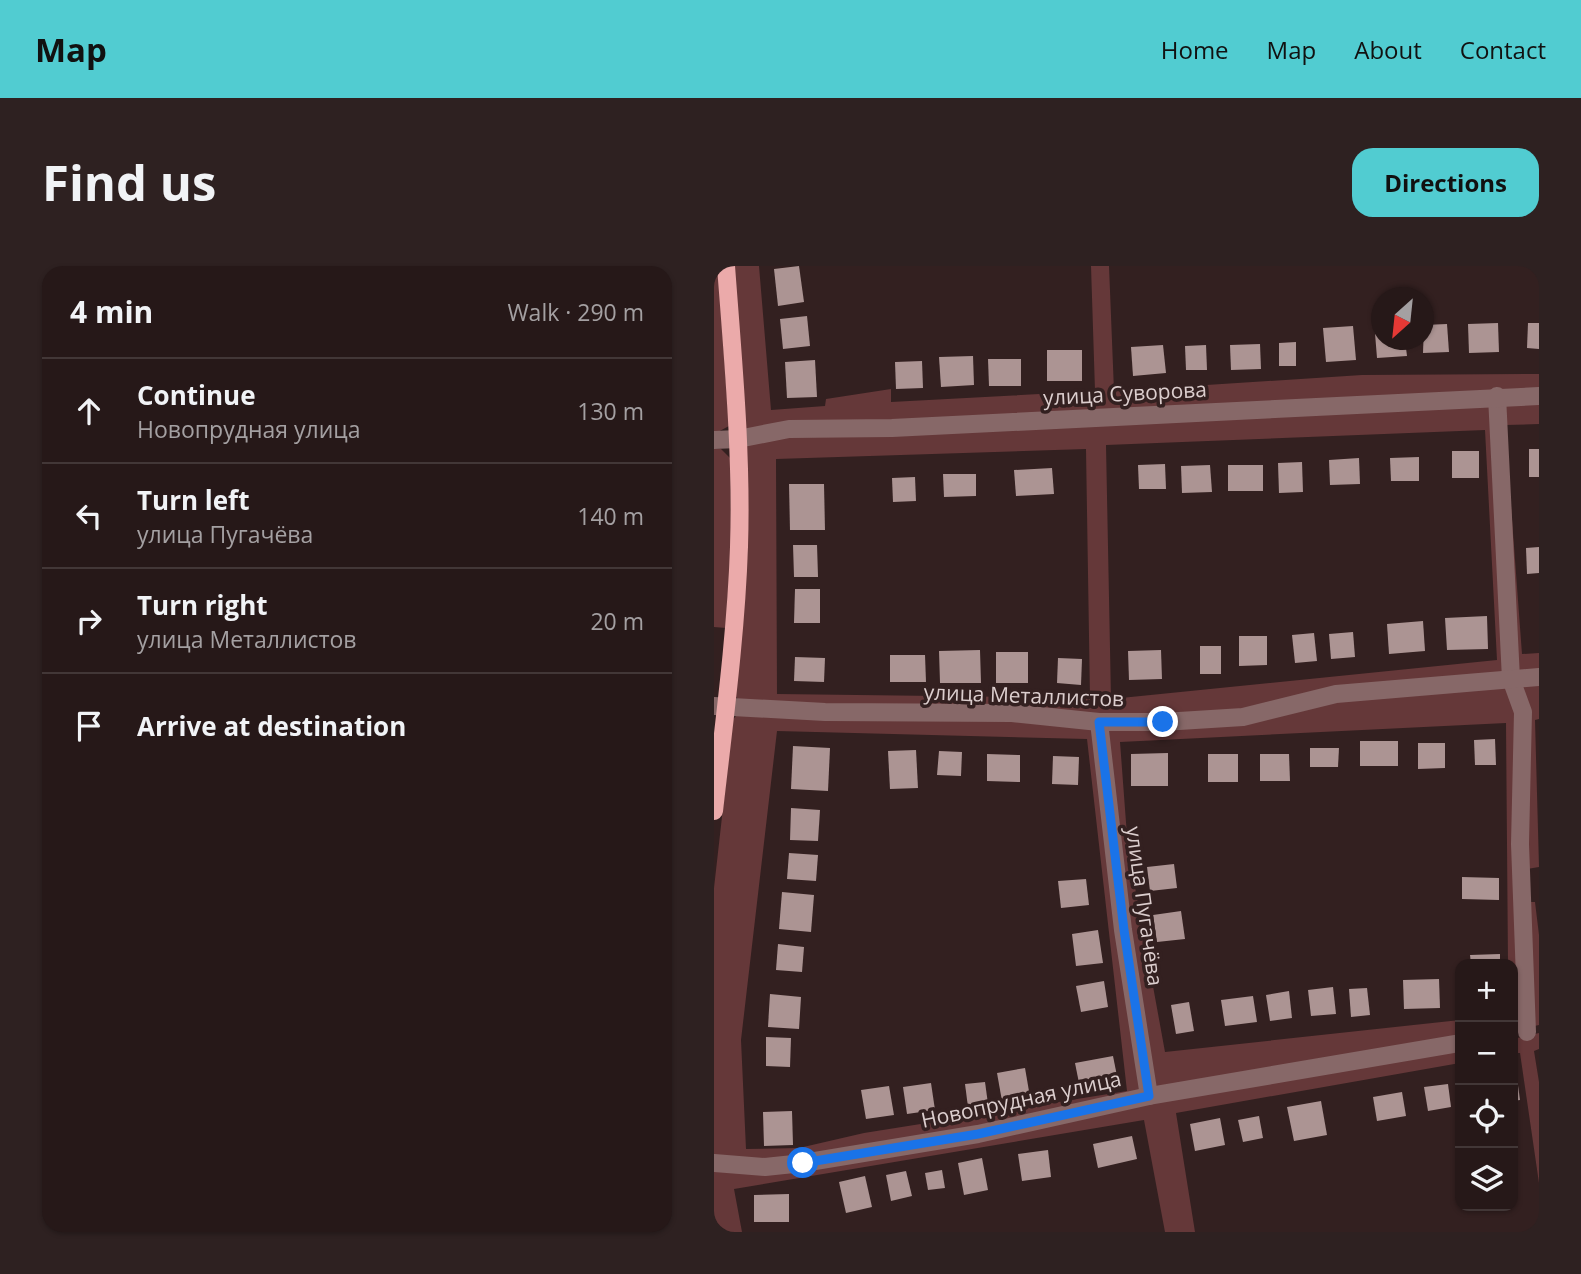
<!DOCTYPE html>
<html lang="en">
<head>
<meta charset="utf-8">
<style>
	:root { --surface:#261818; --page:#2e2121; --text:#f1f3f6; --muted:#a4a0a2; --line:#423737; --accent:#51ccd1 }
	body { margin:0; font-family:"Open Sans",sans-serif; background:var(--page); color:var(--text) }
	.controls { position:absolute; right:21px; bottom:21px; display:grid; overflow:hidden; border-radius:14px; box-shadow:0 2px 5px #0004 }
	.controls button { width:63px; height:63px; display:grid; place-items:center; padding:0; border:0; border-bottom:2px solid var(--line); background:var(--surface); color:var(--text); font:35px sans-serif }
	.compass { position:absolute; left:657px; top:21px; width:63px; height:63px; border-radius:50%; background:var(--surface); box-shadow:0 2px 5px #0004; rotate:207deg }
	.stop { position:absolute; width:21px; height:21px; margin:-16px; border:5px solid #1a73e8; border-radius:50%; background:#fff }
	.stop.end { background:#1a73e8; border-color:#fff; box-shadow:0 2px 7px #0008 }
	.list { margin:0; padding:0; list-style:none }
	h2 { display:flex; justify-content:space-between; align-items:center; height:91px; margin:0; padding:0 28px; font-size:30px }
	h2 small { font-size:23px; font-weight:400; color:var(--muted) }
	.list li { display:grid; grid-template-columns:46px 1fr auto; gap:21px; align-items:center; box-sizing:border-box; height:105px; padding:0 28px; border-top:2px solid var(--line) }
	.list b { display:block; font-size:26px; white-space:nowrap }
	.list p { margin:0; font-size:23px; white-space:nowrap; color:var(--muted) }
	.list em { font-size:23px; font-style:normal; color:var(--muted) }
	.icon { flex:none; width:38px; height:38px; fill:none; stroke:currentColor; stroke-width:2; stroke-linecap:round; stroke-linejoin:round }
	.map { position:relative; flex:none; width:825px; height:966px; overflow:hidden; border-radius:21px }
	header { display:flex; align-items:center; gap:42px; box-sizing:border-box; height:98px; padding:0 35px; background:var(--accent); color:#111 }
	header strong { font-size:33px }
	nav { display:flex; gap:38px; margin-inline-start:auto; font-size:24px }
	.intro { display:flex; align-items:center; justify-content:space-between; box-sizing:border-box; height:168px; padding:0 42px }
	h1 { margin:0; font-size:49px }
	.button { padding:18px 32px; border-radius:21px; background:var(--accent); color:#111; font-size:24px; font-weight:700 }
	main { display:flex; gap:42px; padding:0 42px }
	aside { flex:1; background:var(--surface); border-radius:21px; box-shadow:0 2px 5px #0004 }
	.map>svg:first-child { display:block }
	.green { fill:#653839; fill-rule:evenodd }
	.building { fill:#ac9493 }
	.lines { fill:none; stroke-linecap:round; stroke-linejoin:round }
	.minor { stroke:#876868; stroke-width:18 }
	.major { stroke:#ebaaaa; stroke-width:18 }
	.route { stroke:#1a73e8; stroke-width:9 }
	.labels { text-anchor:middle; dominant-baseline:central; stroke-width:7; stroke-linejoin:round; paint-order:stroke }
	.street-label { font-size:21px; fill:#dccece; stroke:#332020 }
</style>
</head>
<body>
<header>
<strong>Map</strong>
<nav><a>Home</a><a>Map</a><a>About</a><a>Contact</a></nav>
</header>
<div class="intro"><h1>Find us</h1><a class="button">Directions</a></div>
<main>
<aside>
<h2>4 min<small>Walk · 290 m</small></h2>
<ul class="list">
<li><svg class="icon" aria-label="ahead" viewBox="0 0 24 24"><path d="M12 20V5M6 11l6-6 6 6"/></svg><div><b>Continue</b><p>Новопрудная улица</p></div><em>130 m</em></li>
<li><svg class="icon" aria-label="left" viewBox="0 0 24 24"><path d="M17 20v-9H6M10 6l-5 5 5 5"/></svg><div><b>Turn left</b><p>улица Пугачёва</p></div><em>140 m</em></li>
<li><svg class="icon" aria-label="right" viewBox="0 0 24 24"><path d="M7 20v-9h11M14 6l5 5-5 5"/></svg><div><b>Turn right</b><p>улица Металлистов</p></div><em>20 m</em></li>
<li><svg class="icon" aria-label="arrive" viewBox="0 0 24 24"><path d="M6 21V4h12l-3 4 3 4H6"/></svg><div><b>Arrive at destination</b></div></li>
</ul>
</aside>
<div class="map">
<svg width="825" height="966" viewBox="0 0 825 966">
	<rect width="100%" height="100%" fill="#332020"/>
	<g class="green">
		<polygon points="0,0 4,0 15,160 0,168"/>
		<polygon points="20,0 45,0 57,144 111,140 112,133 177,123 177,136 381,125 377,0 395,0 400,125 648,109 825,108 825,124 32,163"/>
		<polygon points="787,135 825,135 825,158 791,159 808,388 825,387 825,406 802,408"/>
		<path d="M 780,136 L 794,409 L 529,447 L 450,451 L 27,436 L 21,430 L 34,281 L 33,177 L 77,167 ZM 771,164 L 783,394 L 397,433 L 392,179 ZM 372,183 L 376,432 L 63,428 L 62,193 Z"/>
		<polygon points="0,183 7,183 16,192 17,280 12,362 0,361"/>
		<polygon points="825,416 825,453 821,454 825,601 813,603 816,636 821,636 825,669 825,759 816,761 803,417"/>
		<polygon points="793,419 805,448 807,762 799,764 799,698 794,698 792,457 406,476 414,583 451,786 746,754 746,773 440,825 389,461 625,432"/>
		<path d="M 26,446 L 298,452 L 375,459 L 382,468 L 431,825 L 263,864 L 87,893 L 0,893 L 0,622 L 19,453 ZM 63,465 L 373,473 L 413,825 L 150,867 L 85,882 L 32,883 L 27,774 Z"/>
		<polygon points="825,767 825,783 820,785 825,816 825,917 806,787 799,787 799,773"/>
		<polygon points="746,782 746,797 462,847 481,966 451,966 430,854 20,923 28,966 0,966 0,901 16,904 431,839"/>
	</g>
	<g class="building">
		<polygon points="85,0 90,36 64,40 60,3"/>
		<polygon points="93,50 96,80 69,83 66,53"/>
		<polygon points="660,55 668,55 668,74 691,74 693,90 663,92"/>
		<polygon points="784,57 785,86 755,87 754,58"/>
		<polygon points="814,57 825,57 825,83 813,82"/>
		<polygon points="733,58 735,86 709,87 710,59"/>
		<polygon points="639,60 642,94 612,96 609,62"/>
		<polygon points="582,76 582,100 565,100 565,77"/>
		<polygon points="546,78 547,103 517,104 516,79"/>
		<polygon points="449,79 452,107 419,110 417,81"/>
		<polygon points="492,79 493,104 472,104 471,80"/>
		<rect x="333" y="84" width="35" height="31"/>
		<polygon points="259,90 260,119 227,121 225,91"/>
		<polygon points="274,93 307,93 307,120 275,120"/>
		<polygon points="101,94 103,131 73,132 71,96"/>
		<polygon points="208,95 209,122 182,123 181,96"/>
		<rect x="815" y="183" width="10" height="28"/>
		<rect x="738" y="185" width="27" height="27"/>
		<polygon points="705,191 705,215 677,215 676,192"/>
		<polygon points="645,192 646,218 616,219 615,194"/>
		<polygon points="588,196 589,226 565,227 564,197"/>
		<polygon points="451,198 452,223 425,223 424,199"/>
		<polygon points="496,199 498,226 468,227 467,200"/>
		<rect x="514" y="199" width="35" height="26"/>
		<polygon points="338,202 340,228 302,230 300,204"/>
		<polygon points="229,208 262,208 262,230 230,231"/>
		<polygon points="201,211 202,235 179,236 178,212"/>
		<polygon points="75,218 110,218 111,264 76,264"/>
		<polygon points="79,279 103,279 104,311 80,311"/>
		<polygon points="825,281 825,307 813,308 812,282"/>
		<polygon points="81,323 106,323 106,357 80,357"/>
		<polygon points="773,350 774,383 733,384 731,352"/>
		<polygon points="709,355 711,385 675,388 673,358"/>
		<polygon points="639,366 641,391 617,393 615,368"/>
		<polygon points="600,367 603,395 581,397 578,369"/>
		<polygon points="525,370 553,370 553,399 525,400"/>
		<rect x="486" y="380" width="21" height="28"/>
		<polygon points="266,384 267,417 226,417 225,385"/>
		<polygon points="447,384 448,413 415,414 414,385"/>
		<rect x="282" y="386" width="32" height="31"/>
		<polygon points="176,389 211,389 212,416 176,416"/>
		<polygon points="81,391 111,392 110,416 80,415"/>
		<polygon points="344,392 368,393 367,419 343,417"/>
		<polygon points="781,473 782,499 761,499 760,474"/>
		<rect x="646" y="475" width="38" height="25"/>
		<polygon points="704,477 731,477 731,502 704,503"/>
		<polygon points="79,480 116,482 114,525 77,523"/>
		<polygon points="596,482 625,482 624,501 596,501"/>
		<polygon points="202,484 204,522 176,523 174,485"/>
		<polygon points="225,485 248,486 247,510 223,509"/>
		<polygon points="454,487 454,520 417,520 417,488"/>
		<polygon points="273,488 306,489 306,516 273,515"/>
		<rect x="494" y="488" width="30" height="28"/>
		<polygon points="546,488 575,488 576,515 546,515"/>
		<polygon points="339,490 365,491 364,519 338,518"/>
		<polygon points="77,542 106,544 104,575 76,574"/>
		<polygon points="75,587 104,589 102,615 73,613"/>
		<polygon points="460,598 463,622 436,625 433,601"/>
		<polygon points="748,611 785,612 785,634 748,633"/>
		<polygon points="372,613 375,639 347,642 344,615"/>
		<polygon points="68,626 100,629 97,666 65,663"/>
		<polygon points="467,645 471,673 443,676 439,649"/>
		<polygon points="384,664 389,697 362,700 358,668"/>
		<polygon points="64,678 90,681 88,706 62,704"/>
		<polygon points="786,688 786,698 757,698 756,689"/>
		<polygon points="725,713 726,742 690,743 689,714"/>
		<polygon points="390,715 394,741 367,746 362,720"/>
		<polygon points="619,721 622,748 597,750 594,724"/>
		<polygon points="653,722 656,749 637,751 635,723"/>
		<polygon points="575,725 578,752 556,755 552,729"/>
		<polygon points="56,728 87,731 85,763 54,761"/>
		<polygon points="539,730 543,756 511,760 507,734"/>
		<polygon points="475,736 480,765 462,768 457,739"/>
		<polygon points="52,771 77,772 76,801 52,800"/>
		<polygon points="399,790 404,815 366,822 361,797"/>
		<polygon points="311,802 316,831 288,835 283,807"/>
		<polygon points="799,805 802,805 806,834 799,835"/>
		<polygon points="271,816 274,838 254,841 251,818"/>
		<polygon points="217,817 221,844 193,848 189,821"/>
		<polygon points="734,818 737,841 714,845 710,821"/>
		<polygon points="175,820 180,849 152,853 147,824"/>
		<polygon points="688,826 692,850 663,855 659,831"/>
		<polygon points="607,835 613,869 580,875 573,841"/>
		<polygon points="78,845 79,879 50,880 49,846"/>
		<polygon points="545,850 549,872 529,876 524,854"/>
		<polygon points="506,852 511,879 481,885 476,858"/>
		<polygon points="418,870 423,893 384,902 379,878"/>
		<polygon points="334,884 337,911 308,915 304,888"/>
		<polygon points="268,892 274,924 250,929 244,897"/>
		<polygon points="228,904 231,922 214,924 211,907"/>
		<polygon points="192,905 198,930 177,935 172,909"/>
		<polygon points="151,910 158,941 132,947 125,916"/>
		<polygon points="75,928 75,956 40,956 40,929"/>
	</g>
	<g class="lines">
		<g class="minor">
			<polyline points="783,130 797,413 809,446 806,578 813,766"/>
			<polyline points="0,174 24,173 75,163 178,162 825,130"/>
			<polyline points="0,440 111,446 298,447 385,456 449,456 529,451 622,428 825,411"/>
			<polyline points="385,456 409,664 435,830"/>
			<polyline points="0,897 51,901 89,897 264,868 435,830 746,777"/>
		</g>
		<path class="major" d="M 0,545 C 10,457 22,369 25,281 C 28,187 19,94 12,0"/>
	</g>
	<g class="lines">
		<polyline class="route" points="89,897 264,868 435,830 410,664 385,456 449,456"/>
	</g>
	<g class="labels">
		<g class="street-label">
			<text transform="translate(411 127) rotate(-3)">улица Суворова</text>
			<text transform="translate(310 429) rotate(2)">улица Металлистов</text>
			<text transform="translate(431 640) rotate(82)">улица Пугачёва</text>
			<text transform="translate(307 833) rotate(-12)">Новопрудная улица</text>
		</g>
	</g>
</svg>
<div class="controls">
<button>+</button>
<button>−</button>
<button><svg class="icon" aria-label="locate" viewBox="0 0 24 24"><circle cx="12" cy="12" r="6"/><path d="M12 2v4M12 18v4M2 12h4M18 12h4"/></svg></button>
<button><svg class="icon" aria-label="layers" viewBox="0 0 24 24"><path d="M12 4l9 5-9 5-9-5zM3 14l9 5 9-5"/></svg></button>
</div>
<svg class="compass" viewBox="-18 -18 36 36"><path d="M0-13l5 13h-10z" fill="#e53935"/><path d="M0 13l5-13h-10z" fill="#a4a0a2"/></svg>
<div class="stop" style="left:89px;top:897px"></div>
<div class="stop end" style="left:449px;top:456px"></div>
</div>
</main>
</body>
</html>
